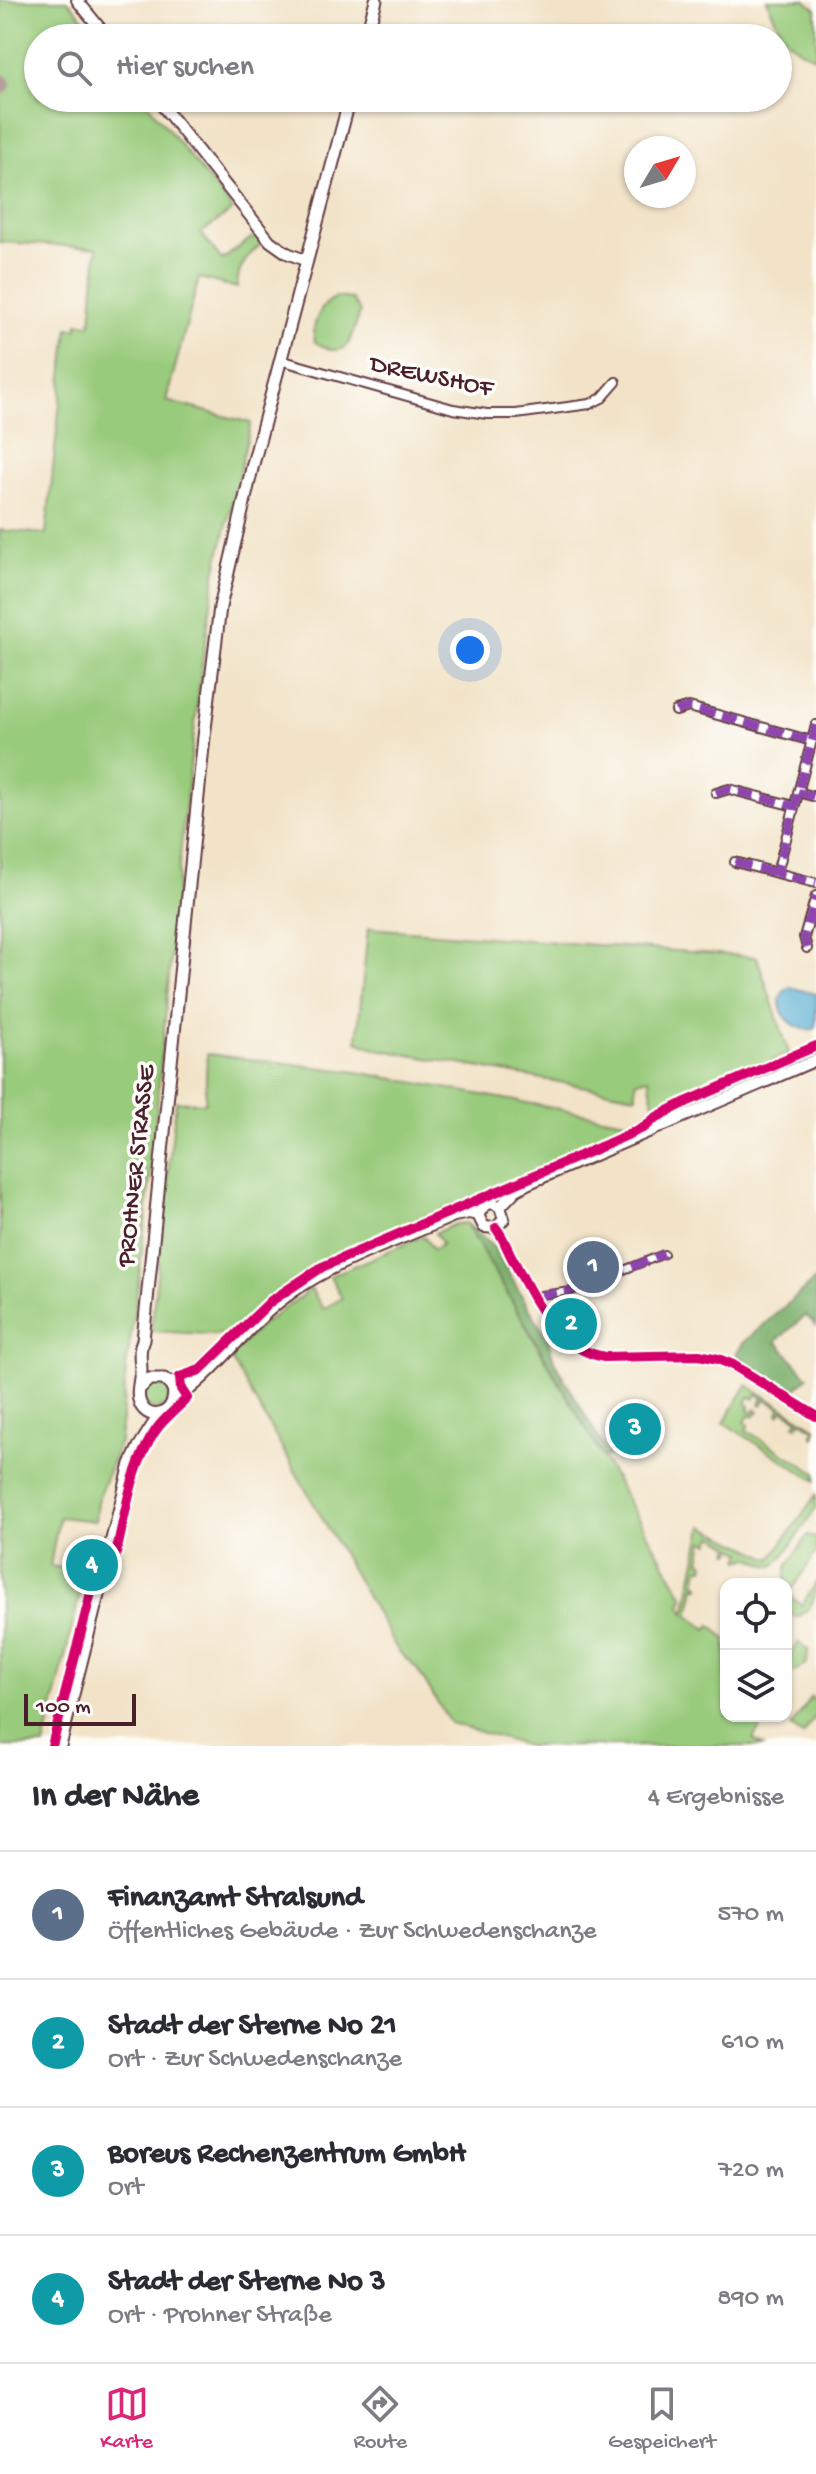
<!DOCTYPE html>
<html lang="de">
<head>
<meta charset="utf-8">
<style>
	:root { --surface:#fff; --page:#f7f7f7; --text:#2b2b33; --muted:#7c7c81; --line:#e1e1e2; --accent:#db2777 }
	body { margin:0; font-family:"Gochi Hand",sans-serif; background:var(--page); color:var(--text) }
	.controls { position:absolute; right:24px; bottom:24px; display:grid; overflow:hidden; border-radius:16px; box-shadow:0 2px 6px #0004 }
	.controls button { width:72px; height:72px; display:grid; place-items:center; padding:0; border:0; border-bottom:2px solid var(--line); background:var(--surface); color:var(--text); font:40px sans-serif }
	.compass { position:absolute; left:624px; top:136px; width:72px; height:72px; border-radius:50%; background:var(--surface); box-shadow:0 2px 6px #0004; rotate:52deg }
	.scale { position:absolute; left:24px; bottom:20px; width:112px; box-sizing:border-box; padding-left:8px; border:4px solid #4a1f2b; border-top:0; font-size:22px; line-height:28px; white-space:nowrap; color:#4a1f2b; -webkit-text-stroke:6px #fdfcf7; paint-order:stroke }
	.you { position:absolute; left:470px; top:650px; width:28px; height:28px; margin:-20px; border:6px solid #fff; border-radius:50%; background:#1a73e8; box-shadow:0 0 0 12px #1a73e833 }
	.badge { display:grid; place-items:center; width:52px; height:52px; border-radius:50%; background:var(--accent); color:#fff; font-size:26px; font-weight:700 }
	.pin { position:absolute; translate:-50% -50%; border:4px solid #fff; box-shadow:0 2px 8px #0006 }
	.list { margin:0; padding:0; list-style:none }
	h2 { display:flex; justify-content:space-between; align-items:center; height:104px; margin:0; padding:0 32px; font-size:34px }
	h2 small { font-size:26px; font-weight:400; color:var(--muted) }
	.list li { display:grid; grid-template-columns:52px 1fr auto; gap:24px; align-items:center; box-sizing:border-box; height:128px; padding:0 32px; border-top:2px solid var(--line) }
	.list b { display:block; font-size:30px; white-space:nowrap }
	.list p { margin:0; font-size:26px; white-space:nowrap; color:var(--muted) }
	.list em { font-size:26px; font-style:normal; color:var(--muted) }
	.icon { flex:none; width:44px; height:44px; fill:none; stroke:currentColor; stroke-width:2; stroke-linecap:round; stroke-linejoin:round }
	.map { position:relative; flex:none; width:816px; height:1746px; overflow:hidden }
	.search { position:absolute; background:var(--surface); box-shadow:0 2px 6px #0004; left:24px; right:24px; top:24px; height:88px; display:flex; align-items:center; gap:20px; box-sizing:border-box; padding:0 28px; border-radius:44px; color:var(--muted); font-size:30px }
	.sheet { height:616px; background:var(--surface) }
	nav { display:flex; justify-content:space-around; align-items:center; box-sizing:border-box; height:112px; border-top:2px solid var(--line); background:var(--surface); font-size:22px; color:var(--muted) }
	nav a { display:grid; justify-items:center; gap:4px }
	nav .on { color:var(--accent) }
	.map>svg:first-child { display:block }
	.green { fill:#99cb7b; stroke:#727553; stroke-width:2 }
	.forest { fill:#7aaf6b; stroke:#62674b; stroke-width:2 }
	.water { fill:#56add3; stroke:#50667f; stroke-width:2 }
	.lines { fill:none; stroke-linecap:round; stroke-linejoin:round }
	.taxiway { stroke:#9e817a; stroke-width:20 }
	.pedestrian-casing { stroke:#633c43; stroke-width:10 }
	.minor-casing { stroke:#633c43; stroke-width:12 }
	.tertiary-casing { stroke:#633c43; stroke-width:14 }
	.secondary-casing { stroke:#633c43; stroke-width:15 }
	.pedestrian { stroke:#fff; stroke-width:6 }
	.minor { stroke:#fff; stroke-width:8 }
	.tertiary { stroke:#fff; stroke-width:10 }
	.secondary { stroke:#fff; stroke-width:11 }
	.quiet { stroke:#8e44ad; stroke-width:8; stroke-dasharray:16 8; stroke-linecap:butt }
	.cycleway-casing { stroke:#fdfcf7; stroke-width:15 }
	.cycleway { stroke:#d6006c; stroke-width:10 }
	.labels { text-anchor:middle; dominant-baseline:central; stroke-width:7; stroke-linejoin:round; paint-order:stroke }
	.street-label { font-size:26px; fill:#4a1f2b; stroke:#fdfcf7 }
</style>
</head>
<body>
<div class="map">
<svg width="816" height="1746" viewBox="0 0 816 1746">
	<rect width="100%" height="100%" fill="#fdfcf7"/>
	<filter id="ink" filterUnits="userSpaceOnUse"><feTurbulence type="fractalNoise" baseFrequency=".0125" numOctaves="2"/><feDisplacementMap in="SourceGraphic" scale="16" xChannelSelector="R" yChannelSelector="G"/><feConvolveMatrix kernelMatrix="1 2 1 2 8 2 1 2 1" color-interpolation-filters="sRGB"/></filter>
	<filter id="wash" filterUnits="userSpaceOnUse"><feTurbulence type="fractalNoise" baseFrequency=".006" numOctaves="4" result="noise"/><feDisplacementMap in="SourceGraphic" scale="32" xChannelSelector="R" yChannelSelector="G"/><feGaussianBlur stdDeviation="1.8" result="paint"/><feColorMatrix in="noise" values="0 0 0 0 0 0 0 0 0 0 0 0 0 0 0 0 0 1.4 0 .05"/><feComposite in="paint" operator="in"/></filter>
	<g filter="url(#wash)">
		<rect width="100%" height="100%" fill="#f2e3c8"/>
		<g class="green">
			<path d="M 0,0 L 68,0 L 98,36 L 38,38 L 38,98 L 143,98 L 233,210 L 201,233 L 222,260 L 254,236 L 262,243 C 247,257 237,267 237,288 L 199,278 L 166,401 L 251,423 L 216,569 L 201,671 L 181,846 L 151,1170 L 138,1285 L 126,1368 L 120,1441 L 97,1501 L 95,1521 L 59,1517 L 50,1566 L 85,1572 L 44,1746 L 0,1746 L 0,530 L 46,534 L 68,328 L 77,329 L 78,323 L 91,324 L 97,248 L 0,242 Z"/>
			<path d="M 767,0 L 805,0 L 816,9 L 816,58 C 780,41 782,34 767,0 Z"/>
			<path d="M 336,297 L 352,299 L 360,312 C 350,340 349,363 315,342 C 311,325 319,305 336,297 Z"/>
			<polygon points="368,928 757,957 789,1053 656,1113 649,1078 636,1081 636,1096 377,1049 357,1041"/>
			<polygon points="207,1054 357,1072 636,1123 638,1128 328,1259 267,1299 230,1335 151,1331 176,1101 205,1103"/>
			<polygon points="466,1223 684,1597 681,1605 685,1613 703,1526 771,1559 816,1495 816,1509 782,1558 773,1566 767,1565 749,1557 742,1560 740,1559 743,1553 734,1548 731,1553 729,1552 731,1546 713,1536 710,1543 704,1541 700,1561 705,1563 704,1568 699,1568 696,1584 700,1585 700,1587 695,1587 689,1615 707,1629 711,1625 726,1639 726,1716 768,1716 753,1739 763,1746 527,1746 450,1723 417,1669 398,1651 230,1357 259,1327 311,1289 323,1309 342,1298 330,1276 424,1236 433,1250 442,1244 435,1233 456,1224"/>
			<polygon points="160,1382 170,1391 168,1405 155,1411 144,1403 144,1390 150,1383"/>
			<polygon points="747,1385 816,1428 814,1437 812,1435 815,1430 801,1421 797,1426 795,1425 798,1419 783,1410 779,1415 778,1414 780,1408 766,1399 762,1405 760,1403 763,1398 757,1394 754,1399 750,1396 746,1403 750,1406 748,1410 753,1413 756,1409 759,1411 754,1417 749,1415 745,1422 749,1425 746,1430 816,1473 816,1481 724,1423"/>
			<path d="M 808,1535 L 816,1538 L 816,1553 L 788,1595 L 802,1605 L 816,1583 C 816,1598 811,1612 795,1617 L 786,1612 L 787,1598 L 785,1584 L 787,1566 Z"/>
			<polygon points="799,1642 808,1650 807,1662 797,1671 786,1672 786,1661"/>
			<polygon points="811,1697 816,1702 816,1715 803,1735 791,1727"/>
		</g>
		<g class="forest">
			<polygon points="466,1223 493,1247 548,1340 554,1361 609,1456 604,1458"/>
			<polygon points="816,1279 816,1326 806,1315 776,1341 808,1377 793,1391 736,1355 743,1343"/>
		</g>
		<path class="water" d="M 790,987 L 816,994 L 816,1028 C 794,1037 764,1001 790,987 Z"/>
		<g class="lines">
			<polyline class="taxiway" points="0,85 1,84"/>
		</g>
	</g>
	<g filter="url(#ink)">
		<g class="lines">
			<defs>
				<polyline id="pedestrian" points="541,1295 571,1291 664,1254"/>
				<g id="minor">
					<polyline points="280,360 453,409 487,414 516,414 590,404 602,398 616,382"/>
					<polyline points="676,711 689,707 812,741"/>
					<polyline points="816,725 777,873 816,883"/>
					<polyline points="798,792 816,797"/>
					<polyline points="716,793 729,789 794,806"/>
					<polyline points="735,862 777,873"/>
					<polyline points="807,948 804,937 816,896"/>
					<path d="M 496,1228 C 503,1237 506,1246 511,1256 C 533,1296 554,1348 604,1357 L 699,1355 L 718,1359 L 733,1365 L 816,1416"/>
				</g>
				<g id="tertiary">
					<polyline points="77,0 108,38"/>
					<polyline points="156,98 270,241 287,253 307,261"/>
					<polyline points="500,1207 516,1190 527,1184 816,1060"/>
					<polyline points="478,1215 484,1227 496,1228 504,1219 500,1207"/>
					<polyline points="478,1215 485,1205 493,1203 500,1207"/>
					<polyline points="168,1382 199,1378"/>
					<path d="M 174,1401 C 216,1373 246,1326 287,1296 C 337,1259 399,1241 454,1216 L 469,1213 L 478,1215"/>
				</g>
				<g id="secondary">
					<polyline points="366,38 376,0"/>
					<path d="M 139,1389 L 149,1379 L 164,1379 L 173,1388 C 179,1413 149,1425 140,1403 C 136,1394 140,1381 141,1371 C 141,1360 138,1351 143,1340 L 204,737 L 220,607 L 253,464 L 350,98"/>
					<polyline points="60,1746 131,1464 139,1447 160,1414"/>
				</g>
			</defs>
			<use href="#pedestrian" class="pedestrian-casing"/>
			<use href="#minor" class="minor-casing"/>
			<use href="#tertiary" class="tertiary-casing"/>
			<use href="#secondary" class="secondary-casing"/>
			<use href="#pedestrian" class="pedestrian"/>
			<use href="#minor" class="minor"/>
			<use href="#tertiary" class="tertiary"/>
			<use href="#secondary" class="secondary"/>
			<g class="quiet">
				<polyline points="676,711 689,707 812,741"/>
				<polyline points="816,725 777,873 816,883"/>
				<polyline points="798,792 816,797"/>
				<polyline points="716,793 729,789 794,806"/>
				<polyline points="735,862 777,873"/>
				<polyline points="807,948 804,937 816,896"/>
				<polyline points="541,1295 571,1291 664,1254"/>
			</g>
			<defs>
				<g id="cycleway">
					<path d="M 496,1228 C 503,1237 506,1246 511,1256 C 533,1296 554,1348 604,1357 L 699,1355 L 718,1359 L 733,1365 L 816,1416"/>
					<path d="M 52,1746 L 99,1561 L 113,1565 C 126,1518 128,1471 156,1430 C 164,1418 177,1409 187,1398 L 181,1389 L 180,1377 L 200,1370 L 271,1301 L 322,1267 L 605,1145 L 645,1127 L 655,1118 L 686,1102 L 816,1046"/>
				</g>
			</defs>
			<use href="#cycleway" class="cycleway-casing"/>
			<use href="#cycleway" class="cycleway"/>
		</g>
	</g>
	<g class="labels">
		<g class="street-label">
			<text transform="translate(431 378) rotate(12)">DREWSHOF</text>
			<text transform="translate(138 1166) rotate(-84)">PROHNER STRASSE</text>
		</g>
	</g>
</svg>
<div class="controls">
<button><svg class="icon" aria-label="locate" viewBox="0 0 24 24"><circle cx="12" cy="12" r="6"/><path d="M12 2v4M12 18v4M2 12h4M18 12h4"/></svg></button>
<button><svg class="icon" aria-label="layers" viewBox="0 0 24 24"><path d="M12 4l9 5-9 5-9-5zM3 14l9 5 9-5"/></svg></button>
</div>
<svg class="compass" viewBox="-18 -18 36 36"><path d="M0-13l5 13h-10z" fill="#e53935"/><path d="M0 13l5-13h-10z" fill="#7c7c81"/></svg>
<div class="scale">100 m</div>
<div class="you"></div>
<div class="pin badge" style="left:593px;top:1267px;background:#5c6f8a">1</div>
<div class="pin badge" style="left:571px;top:1324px;background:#0f9aa8">2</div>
<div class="pin badge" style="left:635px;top:1429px;background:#0f9aa8">3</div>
<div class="pin badge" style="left:92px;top:1565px;background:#0f9aa8">4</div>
<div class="search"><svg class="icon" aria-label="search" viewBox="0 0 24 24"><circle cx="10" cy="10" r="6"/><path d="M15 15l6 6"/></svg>Hier suchen</div>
</div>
<section class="sheet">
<h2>In der Nähe<small>4 Ergebnisse</small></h2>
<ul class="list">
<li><span class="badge" style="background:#5c6f8a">1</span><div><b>Finanzamt Stralsund</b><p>Öffentliches Gebäude · Zur Schwedenschanze</p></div><em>570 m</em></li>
<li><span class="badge" style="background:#0f9aa8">2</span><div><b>Stadt der Sterne No 21</b><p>Ort · Zur Schwedenschanze</p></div><em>610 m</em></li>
<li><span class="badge" style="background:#0f9aa8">3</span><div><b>Boreus Rechenzentrum GmbH</b><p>Ort</p></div><em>720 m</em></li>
<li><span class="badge" style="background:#0f9aa8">4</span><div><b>Stadt der Sterne No 3</b><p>Ort · Prohner Straße</p></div><em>890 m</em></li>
</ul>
</section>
<nav>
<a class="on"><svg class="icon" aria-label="map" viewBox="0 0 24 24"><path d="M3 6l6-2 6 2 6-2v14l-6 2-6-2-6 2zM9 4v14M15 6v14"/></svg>Karte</a>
<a><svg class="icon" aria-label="directions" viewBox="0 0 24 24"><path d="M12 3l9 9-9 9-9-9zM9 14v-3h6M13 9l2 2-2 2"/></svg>Route</a>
<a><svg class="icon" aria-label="saved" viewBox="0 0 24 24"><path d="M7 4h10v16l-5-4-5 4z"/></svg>Gespeichert</a>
</nav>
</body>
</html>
